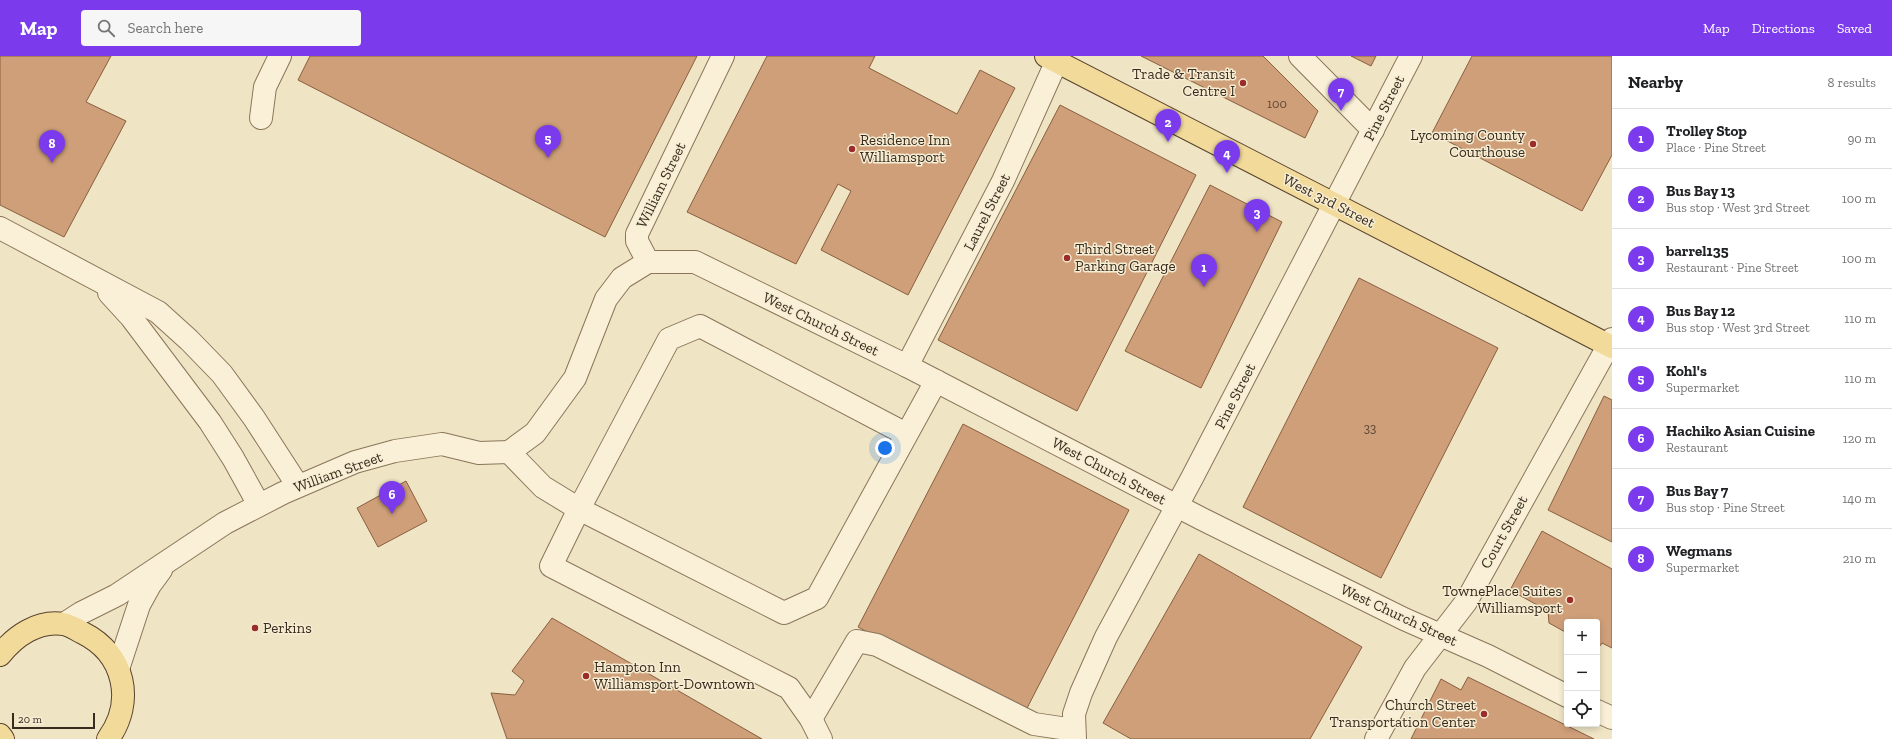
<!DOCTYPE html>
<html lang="en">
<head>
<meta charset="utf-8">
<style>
	:root { --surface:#fff; --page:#f6f6f6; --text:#202124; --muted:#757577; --line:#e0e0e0; --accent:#7c3aed }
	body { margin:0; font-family:"Zilla Slab",serif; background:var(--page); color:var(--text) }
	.controls { position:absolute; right:12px; bottom:12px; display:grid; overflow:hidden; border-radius:4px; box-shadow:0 2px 6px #0003 }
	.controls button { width:36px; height:36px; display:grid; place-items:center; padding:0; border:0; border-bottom:1px solid var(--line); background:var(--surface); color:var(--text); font:20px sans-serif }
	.scale { position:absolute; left:12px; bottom:10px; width:83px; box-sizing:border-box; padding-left:4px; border:2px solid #392c1e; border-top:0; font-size:11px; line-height:14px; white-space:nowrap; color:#392c1e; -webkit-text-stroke:3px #f6edd3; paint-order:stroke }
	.you { position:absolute; left:885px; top:392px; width:14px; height:14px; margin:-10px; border:3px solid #fff; border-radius:50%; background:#1a73e8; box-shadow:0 0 0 6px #1a73e833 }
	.badge { display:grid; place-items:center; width:26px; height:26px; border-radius:50%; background:var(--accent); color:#fff; font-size:13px; font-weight:700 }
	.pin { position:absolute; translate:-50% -33px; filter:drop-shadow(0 1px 2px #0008) }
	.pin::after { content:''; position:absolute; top:21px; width:14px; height:12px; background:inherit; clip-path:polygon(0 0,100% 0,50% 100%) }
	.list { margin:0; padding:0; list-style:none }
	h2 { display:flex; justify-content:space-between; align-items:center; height:52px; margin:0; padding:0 16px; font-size:17px }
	h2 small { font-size:13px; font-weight:400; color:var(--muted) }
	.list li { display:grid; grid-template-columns:26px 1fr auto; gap:12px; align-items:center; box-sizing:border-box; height:60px; padding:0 16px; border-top:1px solid var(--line) }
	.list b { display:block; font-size:15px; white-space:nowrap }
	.list p { margin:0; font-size:13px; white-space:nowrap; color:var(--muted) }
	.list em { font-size:13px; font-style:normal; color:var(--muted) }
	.icon { flex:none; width:22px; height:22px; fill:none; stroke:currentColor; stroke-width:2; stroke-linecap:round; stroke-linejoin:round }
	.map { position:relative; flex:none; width:1612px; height:683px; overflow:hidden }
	header { display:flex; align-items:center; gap:24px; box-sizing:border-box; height:56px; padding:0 20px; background:var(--accent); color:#fff }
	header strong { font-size:19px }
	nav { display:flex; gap:22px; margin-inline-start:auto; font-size:14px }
	.search { width:280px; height:36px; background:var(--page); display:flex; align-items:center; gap:10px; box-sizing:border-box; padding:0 14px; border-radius:4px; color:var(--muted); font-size:15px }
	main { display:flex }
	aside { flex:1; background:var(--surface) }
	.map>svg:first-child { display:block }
	.building { fill:#ce9f79; stroke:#895f3f }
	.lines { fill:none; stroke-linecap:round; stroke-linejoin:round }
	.minor-casing { stroke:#8a755a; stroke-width:24 }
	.major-casing { stroke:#57432e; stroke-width:24 }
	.minor { stroke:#f9f0d7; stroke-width:22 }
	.major { stroke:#f2da9b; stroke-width:22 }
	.poi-dot { fill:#9a2c29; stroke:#f6edd3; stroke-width:1.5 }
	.labels { text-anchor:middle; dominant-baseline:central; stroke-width:3; stroke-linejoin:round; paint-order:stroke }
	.number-label { font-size:13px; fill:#5e4935 }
	.poi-label { font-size:15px; fill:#392c1e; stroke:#f6edd3; text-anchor:end }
	.street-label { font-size:15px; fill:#392c1e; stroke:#f6edd3 }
</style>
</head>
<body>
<header>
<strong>Map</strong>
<div class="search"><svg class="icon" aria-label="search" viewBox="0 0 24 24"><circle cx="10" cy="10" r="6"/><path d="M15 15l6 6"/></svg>Search here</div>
<nav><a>Map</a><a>Directions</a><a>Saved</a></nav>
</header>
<main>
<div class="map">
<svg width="1612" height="683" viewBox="0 0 1612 683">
	<rect width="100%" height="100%" fill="#efe4c4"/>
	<g class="building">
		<polygon points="0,0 111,0 86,46 126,65 64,181 0,149"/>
		<polygon points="310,0 697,0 605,181 298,24"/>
		<polygon points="767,0 875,0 869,12 957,58 980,14 1015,32 908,239 821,194 851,135 838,128 796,208 687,156"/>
		<polygon points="1141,0 1263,0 1318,55 1305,82"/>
		<polygon points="1351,0 1376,0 1371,10"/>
		<polygon points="1472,0 1612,0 1612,99 1582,155 1432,77"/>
		<polygon points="1060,49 1196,119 1077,355 938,284"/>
		<polygon points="1210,129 1282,166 1201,332 1125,295"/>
		<polygon points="1359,222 1498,292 1381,522 1243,451"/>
		<polygon points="1604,340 1612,344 1612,486 1548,454"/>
		<polygon points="963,368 1129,454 1024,658 858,571"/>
		<polygon points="406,425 427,465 378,491 357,452"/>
		<polygon points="1542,475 1612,513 1612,592 1602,587 1597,594 1597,566 1567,566 1567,577 1549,567 1548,555 1510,534"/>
		<polygon points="1199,498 1362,591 1310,683 1131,683 1103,667"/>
		<polygon points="552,562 762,683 507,683 491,637 515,639 524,625 512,615"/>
		<polygon points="1468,621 1594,683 1411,683 1441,623 1461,634"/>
	</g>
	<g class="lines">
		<defs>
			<g id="minor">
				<polyline points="1300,0 1373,74"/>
				<polyline points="261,62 265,31 280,0"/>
				<polyline points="0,172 158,256 189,284 222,318 254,362 298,430"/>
				<polyline points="648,206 695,206 907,310 1202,463 1404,563 1488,600 1567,640"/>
				<polyline points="648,206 637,185 637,178 723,0"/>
				<polyline points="109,237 131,261 210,366 233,402 259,449"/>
				<polyline points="907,310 1003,125 1059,0"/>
				<polyline points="906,378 700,270 669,283 579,453 784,557 817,542 936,325"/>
				<polyline points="509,396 543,431 579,453 551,510 789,632 811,663 821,683"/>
				<polyline points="64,568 81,557 117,539 225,467 283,437 355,406 395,395 442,388 479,397 509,396 535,377 575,322 606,243 622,222 648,206"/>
				<polyline points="118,613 139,549 150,529 161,514"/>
				<polyline points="1597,655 1612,662"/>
				<polyline points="811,663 857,585 877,589 1034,668 1074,674"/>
				<polyline points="1075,683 1074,658 1081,637 1106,581 1192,422 1411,0"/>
				<polyline points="1376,683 1415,612 1466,546 1612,283"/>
			</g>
			<g id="major">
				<polyline points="1046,0 1612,291"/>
				<path d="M 0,599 C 15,580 38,564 63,568 C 70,569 77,574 83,577 C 125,598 135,646 108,683"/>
				<polyline points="0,679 3,683"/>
			</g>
		</defs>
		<use href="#minor" class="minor-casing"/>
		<use href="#major" class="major-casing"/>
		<use href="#minor" class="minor"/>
		<use href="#major" class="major"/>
	</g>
	<g class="poi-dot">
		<circle cx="1243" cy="27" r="4"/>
		<circle cx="1533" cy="88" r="4"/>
		<circle cx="852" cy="93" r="4"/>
		<circle cx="1067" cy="202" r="4"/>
		<circle cx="1570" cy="544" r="4"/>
		<circle cx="255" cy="572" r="4"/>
		<circle cx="586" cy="620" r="4"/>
		<circle cx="1484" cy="658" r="4"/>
	</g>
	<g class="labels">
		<g class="number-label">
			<text x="1277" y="47">100</text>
			<text x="1370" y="371">33</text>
		</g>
		<g class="poi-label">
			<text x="1235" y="18">Trade &amp; Transit<tspan x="1235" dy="17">Centre I</tspan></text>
			<text x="1525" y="79">Lycoming County<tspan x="1525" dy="17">Courthouse</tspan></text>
			<text x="860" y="84" text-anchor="start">Residence Inn<tspan x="860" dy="17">Williamsport</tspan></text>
			<text x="1075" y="193" text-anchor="start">Third Street<tspan x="1075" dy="17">Parking Garage</tspan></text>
			<text x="1562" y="535">TownePlace Suites<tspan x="1562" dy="17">Williamsport</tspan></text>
			<text x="263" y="572" text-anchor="start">Perkins</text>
			<text x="594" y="611" text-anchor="start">Hampton Inn<tspan x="594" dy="17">Williamsport-Downtown</tspan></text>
			<text x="1476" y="649">Church Street<tspan x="1476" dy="17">Transportation Center</tspan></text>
		</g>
		<g class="street-label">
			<text transform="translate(1384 52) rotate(-63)">Pine Street</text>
			<text transform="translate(661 129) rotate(-64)">William Street</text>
			<text transform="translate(1329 145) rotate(27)">West 3rd Street</text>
			<text transform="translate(987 156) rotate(-63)">Laurel Street</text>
			<text transform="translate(821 268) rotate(26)">West Church Street</text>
			<text transform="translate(1235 340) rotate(-63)">Pine Street</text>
			<text transform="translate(1109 415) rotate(28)">West Church Street</text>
			<text transform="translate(338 416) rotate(-20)">William Street</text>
			<text transform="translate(1504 476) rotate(-61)">Court Street</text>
			<text transform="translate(1399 559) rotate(25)">West Church Street</text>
		</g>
	</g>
</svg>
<div class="controls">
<button>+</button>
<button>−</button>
<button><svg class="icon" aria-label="locate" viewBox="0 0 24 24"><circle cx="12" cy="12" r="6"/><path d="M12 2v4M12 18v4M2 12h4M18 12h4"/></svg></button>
</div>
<div class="scale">20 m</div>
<div class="you"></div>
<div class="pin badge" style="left:1204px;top:231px">1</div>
<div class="pin badge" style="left:1168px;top:86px">2</div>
<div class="pin badge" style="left:1257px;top:176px">3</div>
<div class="pin badge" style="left:1227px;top:117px">4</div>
<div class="pin badge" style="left:548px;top:102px">5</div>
<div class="pin badge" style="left:392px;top:458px">6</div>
<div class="pin badge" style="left:1341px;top:55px">7</div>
<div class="pin badge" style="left:52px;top:107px">8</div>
</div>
<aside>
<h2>Nearby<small>8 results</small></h2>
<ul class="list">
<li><span class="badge">1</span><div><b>Trolley Stop</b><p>Place · Pine Street</p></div><em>90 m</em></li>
<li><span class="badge">2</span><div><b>Bus Bay 13</b><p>Bus stop · West 3rd Street</p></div><em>100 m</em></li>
<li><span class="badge">3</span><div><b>barrel135</b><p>Restaurant · Pine Street</p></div><em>100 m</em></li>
<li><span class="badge">4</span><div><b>Bus Bay 12</b><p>Bus stop · West 3rd Street</p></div><em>110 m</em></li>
<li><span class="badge">5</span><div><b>Kohl's</b><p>Supermarket</p></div><em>110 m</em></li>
<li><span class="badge">6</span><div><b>Hachiko Asian Cuisine</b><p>Restaurant</p></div><em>120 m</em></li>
<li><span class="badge">7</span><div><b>Bus Bay 7</b><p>Bus stop · Pine Street</p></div><em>140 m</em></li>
<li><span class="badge">8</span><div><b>Wegmans</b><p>Supermarket</p></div><em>210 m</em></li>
</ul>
</aside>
</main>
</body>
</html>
